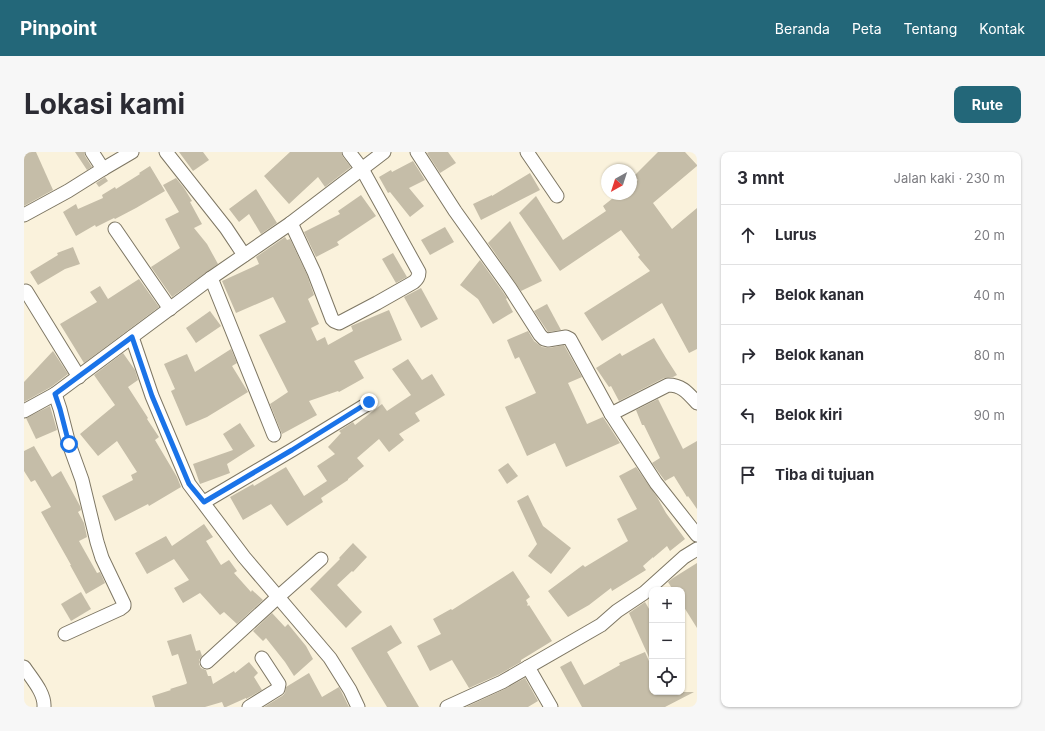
<!DOCTYPE html>
<html lang="id">
<head>
<meta charset="utf-8">
<style>
	:root { --surface:#fff; --page:#f7f7f7; --text:#2b2b33; --muted:#7c7c81; --line:#e1e1e2; --accent:#236779 }
	body { margin:0; font-family:Inter,sans-serif; background:var(--page); color:var(--text) }
	.controls { position:absolute; right:12px; bottom:12px; display:grid; overflow:hidden; border-radius:8px; box-shadow:0 1px 3px #0004 }
	.controls button { width:36px; height:36px; display:grid; place-items:center; padding:0; border:0; border-bottom:1px solid var(--line); background:var(--surface); color:var(--text); font:20px sans-serif }
	.compass { position:absolute; left:577px; top:12px; width:36px; height:36px; border-radius:50%; background:var(--surface); box-shadow:0 1px 3px #0004; rotate:219deg }
	.stop { position:absolute; width:12px; height:12px; margin:-9px; border:3px solid #1a73e8; border-radius:50%; background:#fff }
	.stop.end { background:#1a73e8; border-color:#fff; box-shadow:0 1px 4px #0008 }
	.list { margin:0; padding:0; list-style:none }
	h2 { display:flex; justify-content:space-between; align-items:center; height:52px; margin:0; padding:0 16px; font-size:17px }
	h2 small { font-size:13px; font-weight:400; color:var(--muted) }
	.list li { display:grid; grid-template-columns:26px 1fr auto; gap:12px; align-items:center; box-sizing:border-box; height:60px; padding:0 16px; border-top:1px solid var(--line) }
	.list b { display:block; font-size:15px; white-space:nowrap }
	.list em { font-size:13px; font-style:normal; color:var(--muted) }
	.icon { flex:none; width:22px; height:22px; fill:none; stroke:currentColor; stroke-width:2; stroke-linecap:round; stroke-linejoin:round }
	.map { position:relative; flex:none; width:673px; height:555px; overflow:hidden; border-radius:8px }
	header { display:flex; align-items:center; gap:24px; box-sizing:border-box; height:56px; padding:0 20px; background:var(--accent); color:#fff }
	header strong { font-size:19px }
	nav { display:flex; gap:22px; margin-inline-start:auto; font-size:14px }
	.intro { display:flex; align-items:center; justify-content:space-between; box-sizing:border-box; height:96px; padding:0 24px }
	h1 { margin:0; font-size:28px }
	.button { padding:10px 18px; border-radius:8px; background:var(--accent); color:#fff; font-size:14px; font-weight:700 }
	main { display:flex; gap:24px; padding:0 24px }
	aside { flex:1; background:var(--surface); border-radius:8px; box-shadow:0 1px 3px #0004 }
	.map>svg:first-child { display:block }
	.building { fill:#c5bda8 }
	.lines { fill:none; stroke-linecap:round; stroke-linejoin:round }
	.minor-casing { stroke:#7e7764; stroke-width:15 }
	.minor { stroke:#fff; stroke-width:13 }
	.route { stroke:#1a73e8; stroke-width:5 }
</style>
</head>
<body>
<header>
<strong>Pinpoint</strong>
<nav><a>Beranda</a><a>Peta</a><a>Tentang</a><a>Kontak</a></nav>
</header>
<div class="intro"><h1>Lokasi kami</h1><a class="button">Rute</a></div>
<main>
<div class="map">
<svg width="673" height="555" viewBox="0 0 673 555">
	<rect width="100%" height="100%" fill="#faf2dc"/>
	<g class="building">
		<polygon points="0,0 12,0 29,38 0,54"/>
		<polygon points="51,0 60,0 61,4 68,15 63,18"/>
		<polygon points="155,0 179,0 185,8 169,19"/>
		<polygon points="266,0 317,0 319,5 327,15 301,35 294,25 265,52 240,24"/>
		<polygon points="405,0 424,0 432,11 416,21 403,1"/>
		<polygon points="634,0 661,0 673,13 673,14 629,51 648,77 673,56 673,197 665,201 638,151 578,189 560,161 626,119 614,105 616,103 597,78 536,119 495,61 512,44 539,88 582,59 579,54 594,42 607,42 607,33 614,28 610,24"/>
		<polygon points="389,9 401,28 385,36 400,54 386,65 366,40 364,41 355,25 367,18 368,20"/>
		<polygon points="126,14 141,39 112,56 91,67 90,66 72,75 71,73 52,84 39,60 52,52 54,57 79,46 78,43 91,35 92,37 116,22 115,21"/>
		<polygon points="506,21 516,38 457,68 449,52 468,43 468,44"/>
		<polygon points="81,25 84,29 75,35 72,31"/>
		<polygon points="152,26 160,36 168,49 166,50 178,72 170,76 183,92 194,112 148,145 127,115 156,96 141,67 155,60 139,33"/>
		<polygon points="232,37 253,71 237,82 225,62 215,70 205,57"/>
		<polygon points="337,43 352,64 313,90 315,93 292,105 280,80 316,62 314,59"/>
		<polygon points="486,69 518,129 497,139 464,91"/>
		<polygon points="421,75 430,90 406,103 397,88"/>
		<polygon points="261,85 263,88 266,87 283,123 290,143 284,147 295,172 287,176 293,189 301,185 304,193 329,179 327,174 365,158 378,188 330,209 340,226 315,240 314,239 285,249 293,263 258,282 246,252 264,240 235,183 262,170 249,145 212,161 198,129 235,112 232,105"/>
		<polygon points="49,95 56,112 41,117 14,133 6,120 34,103 33,101"/>
		<polygon points="369,101 383,125 372,131 358,107"/>
		<polygon points="456,108 479,140 483,146 482,147 489,160 469,172 454,147 436,133"/>
		<polygon points="115,127 135,155 60,211 36,172 73,150 66,140 76,134 84,147"/>
		<polygon points="397,136 414,167 397,176 380,145"/>
		<polygon points="523,152 537,178 524,180 510,159"/>
		<polygon points="186,159 197,174 172,191 162,176"/>
		<polygon points="504,179 510,189 518,195 525,196 540,193 558,225 544,231 563,272 579,265 596,291 542,315 531,291 503,304 481,255 512,241 495,205 491,207 483,188"/>
		<polygon points="630,186 642,206 653,223 649,225 640,226 595,249 587,234 585,235 572,216 596,201 598,204"/>
		<polygon points="207,197 213,211 208,214 224,240 183,265 162,274 147,239 151,237 140,212 163,202 171,220"/>
		<polygon points="29,199 44,222 27,235 0,250 0,230"/>
		<polygon points="99,201 111,218 114,228 104,235 124,266 123,267 135,285 131,288 153,325 157,335 125,354 124,352 91,369 78,344 109,328 107,323 113,320 93,289 74,304 56,282 91,253 70,223"/>
		<polygon points="384,207 398,228 408,222 421,243 391,261 396,269 375,282 380,288 365,300 355,287 333,306 340,314 324,327 324,328 297,346 299,350 263,374 247,352 219,368 206,345 229,332 230,334 262,315 280,344 303,329 293,314 311,302 304,295 317,281 315,279 329,270 331,273 358,252 363,259 387,243 368,217"/>
		<polygon points="634,247 659,297 673,289 673,357 664,344 663,345 650,324 641,329 628,311 636,306 620,273 618,273 612,258"/>
		<polygon points="26,254 33,278 12,287 2,266"/>
		<polygon points="216,271 231,294 203,312 206,321 176,332 169,312 209,298 199,282"/>
		<polygon points="10,294 28,325 37,319 56,354 57,358 54,360 60,371 63,385 55,389 73,421 76,420 81,431 62,442 46,413 47,413 17,360 27,355 11,328 7,330 0,319 0,299"/>
		<polygon points="484,311 494,324 483,332 474,318"/>
		<polygon points="612,315 633,345 642,361 661,387 646,399 643,394 629,406 628,405 628,406 619,414 622,418 588,439 587,436 565,453 544,465 524,439 559,413 561,415 604,389 593,367 613,357 595,324"/>
		<polygon points="504,343 519,374 547,396 527,422 504,404 513,392 493,349"/>
		<polygon points="180,372 189,385 182,389 197,413 205,408 213,419 210,421 227,440 228,438 239,448 213,472 200,460 196,463 176,441 159,451 150,436 165,428 150,407 123,422 111,401 142,384 148,394"/>
		<polygon points="329,391 343,405 329,420 328,419 313,433 338,460 322,476 286,437 316,407 315,406"/>
		<polygon points="673,411 673,476 658,452 658,438 649,438 644,430 649,426"/>
		<polygon points="489,419 506,445 502,448 504,452 503,453 504,454 505,453 528,489 497,508 497,510 474,523 445,536 428,508 406,519 393,494 417,482 409,467 427,457 428,458"/>
		<polygon points="57,440 67,457 47,469 37,452"/>
		<polygon points="621,450 628,462 628,512 605,461"/>
		<polygon points="248,461 261,475 264,472 282,494 289,507 270,524 261,510 242,486 239,489 229,479"/>
		<polygon points="367,473 378,491 363,500 395,555 363,555 327,496"/>
		<polygon points="167,482 172,499 176,498 178,504 175,508 175,512 177,516 182,518 184,524 187,524 189,532 210,519 211,521 225,510 234,521 230,525 238,538 222,547 222,546 202,555 200,555 198,550 181,555 131,555 128,544 147,538 146,537 162,532 163,531 154,502 148,504 143,489"/>
		<polygon points="621,500 628,516 628,540 670,540 641,555 558,555 536,515 547,509 560,533 596,513 595,511"/>
		<polygon points="285,521 298,545 315,535 325,555 240,555 258,544 261,541 262,535"/>
		<polygon points="501,526 514,549 504,555 442,555 481,537"/>
	</g>
	<g class="lines">
		<defs>
			<g id="minor">
				<polyline points="68,0 79,17"/>
				<polyline points="142,0 202,76 220,103"/>
				<polyline points="393,0 431,59 486,136 516,183 520,187 524,188 542,185 546,187 587,262 632,331 673,383"/>
				<polyline points="503,0 533,44"/>
				<polyline points="0,63 44,39 79,17 108,0"/>
				<path d="M 267,71 L 290,120 L 308,167 L 310,169 L 315,171 L 353,151 L 390,130 C 393,127 395,125 395,120 L 338,17 L 325,0"/>
				<polyline points="91,77 146,157"/>
				<polyline points="187,126 250,283"/>
				<polyline points="2,139 55,225"/>
				<polyline points="108,185 128,244 165,332 220,405 306,506 326,538 334,555"/>
				<polyline points="31,242 36,257 45,292 58,328 73,390 78,406 100,452 100,454 96,457 41,482"/>
				<polyline points="0,259 31,242 187,126 267,71 360,0"/>
				<path d="M 587,262 L 644,233 C 658,233 664,241 673,251"/>
				<polyline points="180,350 268,298 345,251"/>
				<polyline points="183,510 254,445 297,407"/>
				<path d="M 0,515 C 8,527 21,541 20,555"/>
				<polyline points="504,515 527,555"/>
				<polyline points="225,555 254,537 255,532 238,506"/>
				<polyline points="423,555 478,530 577,473 593,459 620,441 660,405 673,397"/>
			</g>
		</defs>
		<use href="#minor" class="minor-casing"/>
		<use href="#minor" class="minor"/>
	</g>
	<g class="lines">
		<polyline class="route" points="45,292 36,257 31,242 108,185 128,244 165,332 180,350 268,298 345,250"/>
	</g>
</svg>
<div class="controls">
<button>+</button>
<button>−</button>
<button><svg class="icon" aria-label="locate" viewBox="0 0 24 24"><circle cx="12" cy="12" r="6"/><path d="M12 2v4M12 18v4M2 12h4M18 12h4"/></svg></button>
</div>
<svg class="compass" viewBox="-18 -18 36 36"><path d="M0-13l5 13h-10z" fill="#e53935"/><path d="M0 13l5-13h-10z" fill="#7c7c81"/></svg>
<div class="stop" style="left:45px;top:292px"></div>
<div class="stop end" style="left:345px;top:250px"></div>
</div>
<aside>
<h2>3 mnt<small>Jalan kaki · 230 m</small></h2>
<ul class="list">
<li><svg class="icon" aria-label="ahead" viewBox="0 0 24 24"><path d="M12 20V5M6 11l6-6 6 6"/></svg><div><b>Lurus</b></div><em>20 m</em></li>
<li><svg class="icon" aria-label="right" viewBox="0 0 24 24"><path d="M7 20v-9h11M14 6l5 5-5 5"/></svg><div><b>Belok kanan</b></div><em>40 m</em></li>
<li><svg class="icon" aria-label="right" viewBox="0 0 24 24"><path d="M7 20v-9h11M14 6l5 5-5 5"/></svg><div><b>Belok kanan</b></div><em>80 m</em></li>
<li><svg class="icon" aria-label="left" viewBox="0 0 24 24"><path d="M17 20v-9H6M10 6l-5 5 5 5"/></svg><div><b>Belok kiri</b></div><em>90 m</em></li>
<li><svg class="icon" aria-label="arrive" viewBox="0 0 24 24"><path d="M6 21V4h12l-3 4 3 4H6"/></svg><div><b>Tiba di tujuan</b></div></li>
</ul>
</aside>
</main>
</body>
</html>
